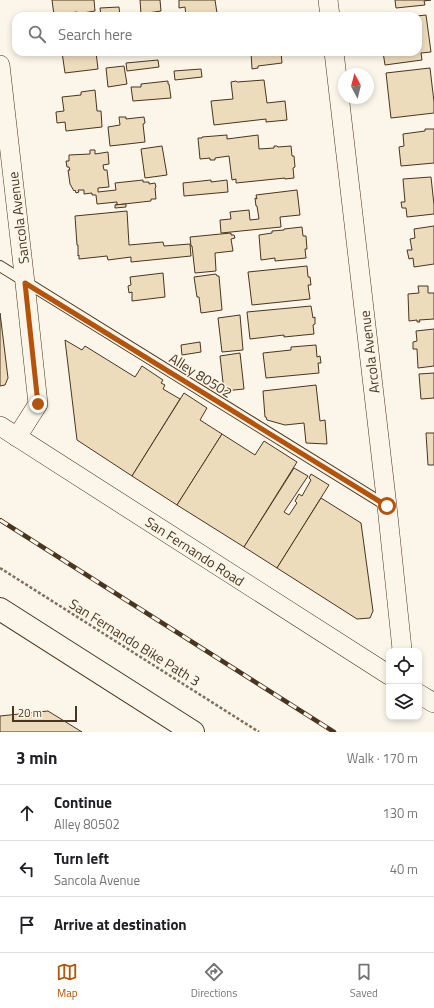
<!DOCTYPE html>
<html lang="en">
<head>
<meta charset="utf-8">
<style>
	:root { --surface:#fff; --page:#f2f2f2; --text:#202124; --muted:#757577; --line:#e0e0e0; --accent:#b45309 }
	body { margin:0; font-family:"Titillium Web",sans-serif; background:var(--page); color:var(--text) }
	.controls { position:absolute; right:12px; bottom:12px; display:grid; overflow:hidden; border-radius:8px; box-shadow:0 2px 6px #0003 }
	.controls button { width:36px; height:36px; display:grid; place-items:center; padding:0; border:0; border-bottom:1px solid var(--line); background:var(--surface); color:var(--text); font:20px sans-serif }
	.compass { position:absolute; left:338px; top:68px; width:36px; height:36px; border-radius:50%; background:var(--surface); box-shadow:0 2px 6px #0003; rotate:353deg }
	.scale { position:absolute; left:12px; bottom:10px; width:65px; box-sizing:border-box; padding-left:4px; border:2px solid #4a3520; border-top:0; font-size:11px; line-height:14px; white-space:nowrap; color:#4a3520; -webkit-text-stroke:3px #fbf6e9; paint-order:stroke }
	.stop { position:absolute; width:12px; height:12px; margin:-9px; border:3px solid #b45309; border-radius:50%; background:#fff }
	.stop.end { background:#b45309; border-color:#fff; box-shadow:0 1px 4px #0008 }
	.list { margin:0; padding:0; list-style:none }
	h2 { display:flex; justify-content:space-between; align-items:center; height:52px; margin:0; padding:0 16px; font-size:17px }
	h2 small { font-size:13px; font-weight:400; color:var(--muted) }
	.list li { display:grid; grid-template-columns:26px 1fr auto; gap:12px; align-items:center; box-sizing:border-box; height:56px; padding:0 16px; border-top:1px solid var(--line) }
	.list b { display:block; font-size:15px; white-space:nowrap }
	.list p { margin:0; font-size:13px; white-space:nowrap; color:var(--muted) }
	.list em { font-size:13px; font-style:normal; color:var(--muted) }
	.icon { flex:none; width:22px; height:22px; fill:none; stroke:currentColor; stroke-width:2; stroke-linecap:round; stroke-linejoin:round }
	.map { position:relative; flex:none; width:434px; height:732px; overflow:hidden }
	.search { position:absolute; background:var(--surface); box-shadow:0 2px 6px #0003; left:12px; right:12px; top:12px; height:44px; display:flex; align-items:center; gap:10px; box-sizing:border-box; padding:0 14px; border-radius:12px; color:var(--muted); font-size:15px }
	.sheet { height:220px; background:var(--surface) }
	nav { display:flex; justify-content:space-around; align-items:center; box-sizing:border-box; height:56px; border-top:1px solid var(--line); background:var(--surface); font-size:11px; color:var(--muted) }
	nav a { display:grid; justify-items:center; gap:2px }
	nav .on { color:var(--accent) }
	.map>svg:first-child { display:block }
	.building { fill:#ecdcbc; stroke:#4a3520 }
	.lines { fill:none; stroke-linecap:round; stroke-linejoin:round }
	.lane-casing { stroke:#4a3520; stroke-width:12 }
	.street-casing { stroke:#4a3520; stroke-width:20 }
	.primary-casing { stroke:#4a3520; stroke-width:24 }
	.path { stroke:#7f6f5c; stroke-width:2.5; stroke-dasharray:3 2; stroke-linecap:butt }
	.lane { stroke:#fbf6e9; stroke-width:10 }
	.street { stroke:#fbf6e9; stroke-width:19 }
	.primary { stroke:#fbf6e9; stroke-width:22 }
	.rail-casing { stroke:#4a3520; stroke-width:4.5 }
	.rail { stroke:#fbf6e9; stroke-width:3; stroke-dasharray:9; stroke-linecap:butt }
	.route { stroke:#b45309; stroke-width:5 }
	.labels { text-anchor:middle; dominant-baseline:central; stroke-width:3; stroke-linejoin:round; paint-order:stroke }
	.street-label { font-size:14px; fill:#4a3520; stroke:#fbf6e9 }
</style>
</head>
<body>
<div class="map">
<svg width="434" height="732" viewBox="0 0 434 732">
	<rect width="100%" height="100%" fill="#fbf6e9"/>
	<g class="building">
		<polygon points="52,0 94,0 95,11 77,14 77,12 54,15"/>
		<polygon points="140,0 160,0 161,11 141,14"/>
		<polygon points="179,0 215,0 217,13 186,16 185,7 179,8"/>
		<polygon points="395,0 431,0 424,1 425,5 396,8"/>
		<polygon points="119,7 120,16 101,16 100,8"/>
		<polygon points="426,15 431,52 421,53 422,60 385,65 383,52 418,52 417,16"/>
		<polygon points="62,52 96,52 98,69 65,73"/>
		<polygon points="251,52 281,52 282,63 258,66 258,68 252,69"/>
		<polygon points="158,60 159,67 127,71 126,63"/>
		<polygon points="124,66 127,84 108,87 106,68"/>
		<polygon points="430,68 434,102 434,113 391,118 386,73"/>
		<polygon points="201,69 202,77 175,80 174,71"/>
		<polygon points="264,80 267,103 285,101 287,120 266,122 266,119 214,125 211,101 233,99 231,82 236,81 237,82"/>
		<polygon points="168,81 168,84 169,84 171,98 133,101 131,87 141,87 141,84"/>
		<polygon points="95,90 97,111 101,111 102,127 66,131 65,122 57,123 56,112 64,111 62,97 81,95 81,92"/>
		<polygon points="119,117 126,117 126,119 144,117 145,123 143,124 145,142 110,146 108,127 120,125"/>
		<polygon points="425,129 434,129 434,163 401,166 399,147 404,146 403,134 425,131"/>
		<polygon points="227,135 227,139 258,135 259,149 274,148 274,146 277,146 278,147 291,146 292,156 294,156 295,167 293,168 294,178 285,179 285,178 236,183 236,179 232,180 229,156 215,158 215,160 210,160 210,158 200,159 198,138 202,138 202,137"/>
		<polygon points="162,146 167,175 145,178 141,149"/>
		<polygon points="90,150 95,150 95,154 108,152 109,164 103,165 104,170 107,170 109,187 98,188 98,192 116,190 115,183 143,180 143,182 149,182 149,184 155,183 156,187 155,188 156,199 151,199 151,201 115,205 117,204 117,202 97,204 96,195 92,195 92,193 84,194 84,190 78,190 79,192 76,193 75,190 74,191 70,184 68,170 70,170 69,167 67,167 66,161 69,161 69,155 90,154"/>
		<polygon points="431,177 434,205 434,214 407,217 406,208 402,208 401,202 405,202 403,179"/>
		<polygon points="211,180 211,182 227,180 228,192 184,196 183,183"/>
		<polygon points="297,190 300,215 280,217 281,227 221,233 220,220 231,219 230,212 249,210 250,220 259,219 257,206 256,206 255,198 257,199 256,195"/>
		<polygon points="126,204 126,207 115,208 115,205"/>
		<polygon points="127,211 129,245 163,242 164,246 190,244 191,256 131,262 131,257 108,260 107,256 79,259 79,255 78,256 78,245 77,245 75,216"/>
		<polygon points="434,226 434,264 414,267 413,258 409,259 407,250 412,250 410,239 415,238 414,229"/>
		<polygon points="302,227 303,236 306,236 307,249 305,249 306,258 275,261 275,258 261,260 259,235 272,233 272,231 284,230 284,229"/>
		<polygon points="231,233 231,235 234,235 235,238 231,239 233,251 215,253 216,271 195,273 192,246 191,246 190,237"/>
		<polygon points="307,266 308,277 310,277 311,285 308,285 310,299 252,305 248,272"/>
		<polygon points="163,273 165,297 132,301 132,292 129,293 128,286 131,285 130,277"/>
		<polygon points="216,274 217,276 219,276 222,310 201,313 199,297 197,297 194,277"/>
		<polygon points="418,286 428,286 428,293 434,293 434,319 419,320 420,322 417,322 417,320 409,321 408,294 419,293"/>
		<polygon points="311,306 313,318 315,317 315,324 313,325 314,334 284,337 284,335 250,339 247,312"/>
		<polygon points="0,313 8,378 5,385 0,386"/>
		<polygon points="240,315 243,350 222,352 218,318"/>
		<polygon points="434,329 434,366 418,368 417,349 413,349 413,342 417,341 416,331"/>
		<polygon points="65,340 82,350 85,346 135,377 142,366 163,380 161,383 165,385 163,389 180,399 132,476 77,440"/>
		<polygon points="200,342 201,352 182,355 181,345"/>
		<polygon points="316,345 317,357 320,356 321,363 318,363 319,373 266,378 263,353 291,350 291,347"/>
		<polygon points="240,353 244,389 224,391 220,356"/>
		<polygon points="434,373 434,398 421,399 419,374"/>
		<polygon points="316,385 320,421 325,420 327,444 306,443 304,423 285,425 267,420 266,417 265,417 263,391"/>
		<polygon points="184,393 207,408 200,420 222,434 177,505 132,476"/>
		<polygon points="426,433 434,433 434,465 428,465"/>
		<polygon points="222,434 255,455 264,441 297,462 244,547 177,505"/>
		<polygon points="294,468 308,476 284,512 289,515 297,503 295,501 299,494 302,496 311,480 309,478 311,474 329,485 277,568 244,547"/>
		<polygon points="321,498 361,523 373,611 370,618 357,619 277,568"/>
		<polygon points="48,711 82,732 0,732 0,716"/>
	</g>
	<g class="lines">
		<defs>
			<polyline id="lane" points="0,266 387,506"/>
			<g id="street">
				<polyline points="328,0 330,16"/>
				<polyline points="334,52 387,506 402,649 401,651"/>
				<polyline points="0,65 25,283 38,404 17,437"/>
				<polyline points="0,426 389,675"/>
				<polyline points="419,694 434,703"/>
			</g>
			<polyline id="primary" points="0,609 193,732"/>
		</defs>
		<use href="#lane" class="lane-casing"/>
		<use href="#street" class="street-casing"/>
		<use href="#primary" class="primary-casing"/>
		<polyline class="path" points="0,568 259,732"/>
		<use href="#lane" class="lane"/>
		<use href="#street" class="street"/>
		<use href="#primary" class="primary"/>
		<defs>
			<polyline id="rail" points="0,520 334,732"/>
		</defs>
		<use href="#rail" class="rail-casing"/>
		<use href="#rail" class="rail"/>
	</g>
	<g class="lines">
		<polyline class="route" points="38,404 25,283 387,506"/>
	</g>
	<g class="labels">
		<g class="street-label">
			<text transform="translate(18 218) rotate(-97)">Sancola Avenue</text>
			<text transform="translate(369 352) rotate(-97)">Arcola Avenue</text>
			<text transform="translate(201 375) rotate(32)">Alley 80502</text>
			<text transform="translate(195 551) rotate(33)">San Fernando Road</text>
			<text transform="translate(135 642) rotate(32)">San Fernando Bike Path 3</text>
		</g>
	</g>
</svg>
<div class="controls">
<button><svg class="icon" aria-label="locate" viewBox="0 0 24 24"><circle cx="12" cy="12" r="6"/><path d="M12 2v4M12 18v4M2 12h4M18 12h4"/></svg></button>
<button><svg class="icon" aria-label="layers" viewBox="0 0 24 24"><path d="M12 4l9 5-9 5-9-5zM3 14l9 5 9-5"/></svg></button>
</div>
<svg class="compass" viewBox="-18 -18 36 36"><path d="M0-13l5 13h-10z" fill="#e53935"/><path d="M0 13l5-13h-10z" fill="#757577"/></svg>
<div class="scale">20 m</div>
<div class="stop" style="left:387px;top:506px"></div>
<div class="stop end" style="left:38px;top:404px"></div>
<div class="search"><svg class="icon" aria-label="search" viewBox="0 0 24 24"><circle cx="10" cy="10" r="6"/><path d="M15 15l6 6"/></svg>Search here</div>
</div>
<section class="sheet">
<h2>3 min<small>Walk · 170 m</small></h2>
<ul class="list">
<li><svg class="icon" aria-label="ahead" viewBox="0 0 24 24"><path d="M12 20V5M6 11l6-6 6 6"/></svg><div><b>Continue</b><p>Alley 80502</p></div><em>130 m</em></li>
<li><svg class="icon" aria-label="left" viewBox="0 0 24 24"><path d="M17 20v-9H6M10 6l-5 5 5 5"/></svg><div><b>Turn left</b><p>Sancola Avenue</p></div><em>40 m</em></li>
<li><svg class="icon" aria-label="arrive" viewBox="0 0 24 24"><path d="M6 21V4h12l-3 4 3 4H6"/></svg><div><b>Arrive at destination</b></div></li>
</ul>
</section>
<nav>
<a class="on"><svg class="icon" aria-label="map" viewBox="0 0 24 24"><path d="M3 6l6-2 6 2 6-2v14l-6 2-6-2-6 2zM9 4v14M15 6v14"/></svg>Map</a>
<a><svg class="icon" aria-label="directions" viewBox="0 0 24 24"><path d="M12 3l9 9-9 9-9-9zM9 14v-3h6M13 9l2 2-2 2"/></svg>Directions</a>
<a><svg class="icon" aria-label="saved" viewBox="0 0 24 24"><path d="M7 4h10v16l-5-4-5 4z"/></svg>Saved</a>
</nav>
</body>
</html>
